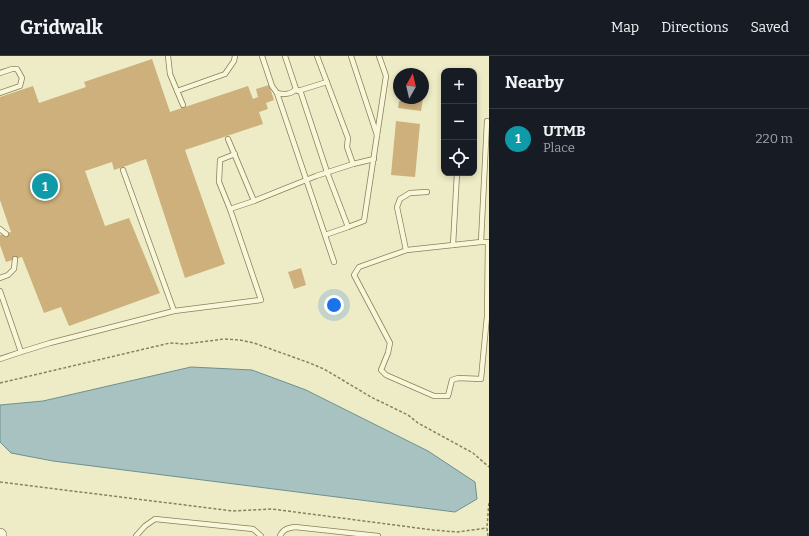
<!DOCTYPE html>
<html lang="en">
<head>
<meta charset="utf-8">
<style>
	:root { --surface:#171b24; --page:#20242c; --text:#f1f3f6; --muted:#9ea1a6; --line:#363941; --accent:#ea580c }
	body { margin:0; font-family:Bitter,serif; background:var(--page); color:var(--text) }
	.controls { position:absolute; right:12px; top:12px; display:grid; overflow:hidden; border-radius:8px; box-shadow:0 2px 6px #0003 }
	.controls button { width:36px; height:36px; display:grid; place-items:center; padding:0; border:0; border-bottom:1px solid var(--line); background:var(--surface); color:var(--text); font:20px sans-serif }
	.compass { position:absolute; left:393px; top:12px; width:36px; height:36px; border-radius:50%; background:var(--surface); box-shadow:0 2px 6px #0003; rotate:8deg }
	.you { position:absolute; left:334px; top:249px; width:14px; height:14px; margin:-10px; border:3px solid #fff; border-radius:50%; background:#1a73e8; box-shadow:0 0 0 6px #1a73e833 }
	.badge { display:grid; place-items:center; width:26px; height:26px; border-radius:50%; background:var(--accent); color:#fff; font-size:13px; font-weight:700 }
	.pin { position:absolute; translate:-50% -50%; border:2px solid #fff; box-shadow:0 1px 4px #0006 }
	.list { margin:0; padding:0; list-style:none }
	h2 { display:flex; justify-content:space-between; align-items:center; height:52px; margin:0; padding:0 16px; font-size:17px }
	h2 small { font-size:13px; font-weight:400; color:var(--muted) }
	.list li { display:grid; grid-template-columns:26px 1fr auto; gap:12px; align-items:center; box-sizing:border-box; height:60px; padding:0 16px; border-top:1px solid var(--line) }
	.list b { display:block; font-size:15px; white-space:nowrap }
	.list p { margin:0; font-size:13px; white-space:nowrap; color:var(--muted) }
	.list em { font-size:13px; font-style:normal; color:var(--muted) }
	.icon { flex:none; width:22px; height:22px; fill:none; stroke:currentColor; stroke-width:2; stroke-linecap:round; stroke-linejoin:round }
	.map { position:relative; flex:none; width:489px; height:480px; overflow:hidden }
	header { display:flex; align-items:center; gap:24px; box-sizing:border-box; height:56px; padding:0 20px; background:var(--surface); border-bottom:1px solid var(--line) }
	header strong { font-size:19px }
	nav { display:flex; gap:22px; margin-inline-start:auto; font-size:14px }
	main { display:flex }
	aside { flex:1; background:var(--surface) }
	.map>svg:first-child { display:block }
	.water { fill:#a7c2c0; stroke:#6d9190 }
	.building { fill:#cdb07b }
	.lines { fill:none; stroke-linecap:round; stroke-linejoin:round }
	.lane-casing { stroke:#8a7f5b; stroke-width:6 }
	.secondary-casing { stroke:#6c603e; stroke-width:14 }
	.path { stroke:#8a7f5b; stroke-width:1.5; stroke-dasharray:3 2; stroke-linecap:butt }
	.lane { stroke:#f9f7d9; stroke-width:4.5 }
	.secondary { stroke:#f9f7d9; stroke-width:13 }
</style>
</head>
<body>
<header>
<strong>Gridwalk</strong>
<nav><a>Map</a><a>Directions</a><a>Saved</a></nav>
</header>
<main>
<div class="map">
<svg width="489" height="480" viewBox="0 0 489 480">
	<rect width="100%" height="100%" fill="#eeecc6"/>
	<polygon class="water" points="191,311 252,314 306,334 428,395 475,426 477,443 455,456 53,405 11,397 0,386 0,349 43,345"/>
	<g class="building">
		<polygon points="152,3 170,56 248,30 253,43 258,41 256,33 269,29 274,44 266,47 268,53 259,56 263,68 185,94 225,208 185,222 146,103 114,114 112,106 85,115 105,170 129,162 160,237 69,270 61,251 44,257 22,201 6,206 0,189 0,179 11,176 0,144 0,41 33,30 39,47 86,31 84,26"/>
		<polygon points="406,42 423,42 421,55 398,52 399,45 405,45"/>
		<polygon points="396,65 420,68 415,121 391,119"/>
		<polygon points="301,212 306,229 294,233 288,216"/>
	</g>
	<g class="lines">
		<defs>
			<g id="lane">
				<polyline points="168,0 170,18 183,49"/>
				<path d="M 262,0 L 272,30 L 277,37 C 284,39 292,38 296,33 L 285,0"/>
				<polyline points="351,0 377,79"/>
				<polyline points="0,17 12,13 17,13 22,22 20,30 0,37"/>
				<polyline points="300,34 327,116 348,171 364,165 386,20 379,0"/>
				<polyline points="177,35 225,18 234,5 235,0"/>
				<polyline points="298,35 327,26"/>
				<polyline points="277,37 334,206"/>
				<polyline points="228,83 254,145 316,120 353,108 347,91 348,82 317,0"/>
				<polyline points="353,108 374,103"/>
				<polyline points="230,153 219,126 220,104 235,98"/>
				<polyline points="0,173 6,178"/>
				<polyline points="325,179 348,171"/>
				<polyline points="481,186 487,65"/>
				<polyline points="488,186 487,260 481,323 458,322 452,324 448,340 434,340 386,319 381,314 388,297 390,287 354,219 359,211 407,194 481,186 489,186"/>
				<polyline points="453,189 457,117"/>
				<polyline points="406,194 397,151 400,143 410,137 427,136"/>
				<polyline points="0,222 8,219 14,213 15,203"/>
				<polyline points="0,235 21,296 0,303"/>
				<polyline points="174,255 261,244 230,153 254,145"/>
				<polyline points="21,296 50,287 174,255 123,114"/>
				<polyline points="136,480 145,470 155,463 253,473 261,480"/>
				<path d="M 280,480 C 283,473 288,472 295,471 L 378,480"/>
			</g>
			<polyline id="secondary" points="0,479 0,480"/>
		</defs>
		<use href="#lane" class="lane-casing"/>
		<use href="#secondary" class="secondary-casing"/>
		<g class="path">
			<polyline points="0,327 170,287 185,288 224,283 240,284 254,287 307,306 324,313 371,341 408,359 418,367 473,397 489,411"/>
			<polyline points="0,426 233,455 272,453 433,474 457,476 487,472"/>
			<polyline points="488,480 487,472 489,445"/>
		</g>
		<use href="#lane" class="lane"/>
		<use href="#secondary" class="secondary"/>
	</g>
</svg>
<div class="controls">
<button>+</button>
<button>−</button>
<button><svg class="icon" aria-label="locate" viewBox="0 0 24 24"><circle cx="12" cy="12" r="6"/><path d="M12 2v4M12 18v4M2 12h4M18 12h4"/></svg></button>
</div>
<svg class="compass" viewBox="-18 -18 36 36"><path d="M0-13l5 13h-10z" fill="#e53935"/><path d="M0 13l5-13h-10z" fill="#9ea1a6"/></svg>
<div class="you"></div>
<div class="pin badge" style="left:45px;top:130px;background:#0f9aa8">1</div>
</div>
<aside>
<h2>Nearby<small></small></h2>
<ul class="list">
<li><span class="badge" style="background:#0f9aa8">1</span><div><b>UTMB</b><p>Place</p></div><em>220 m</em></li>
</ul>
</aside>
</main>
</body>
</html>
